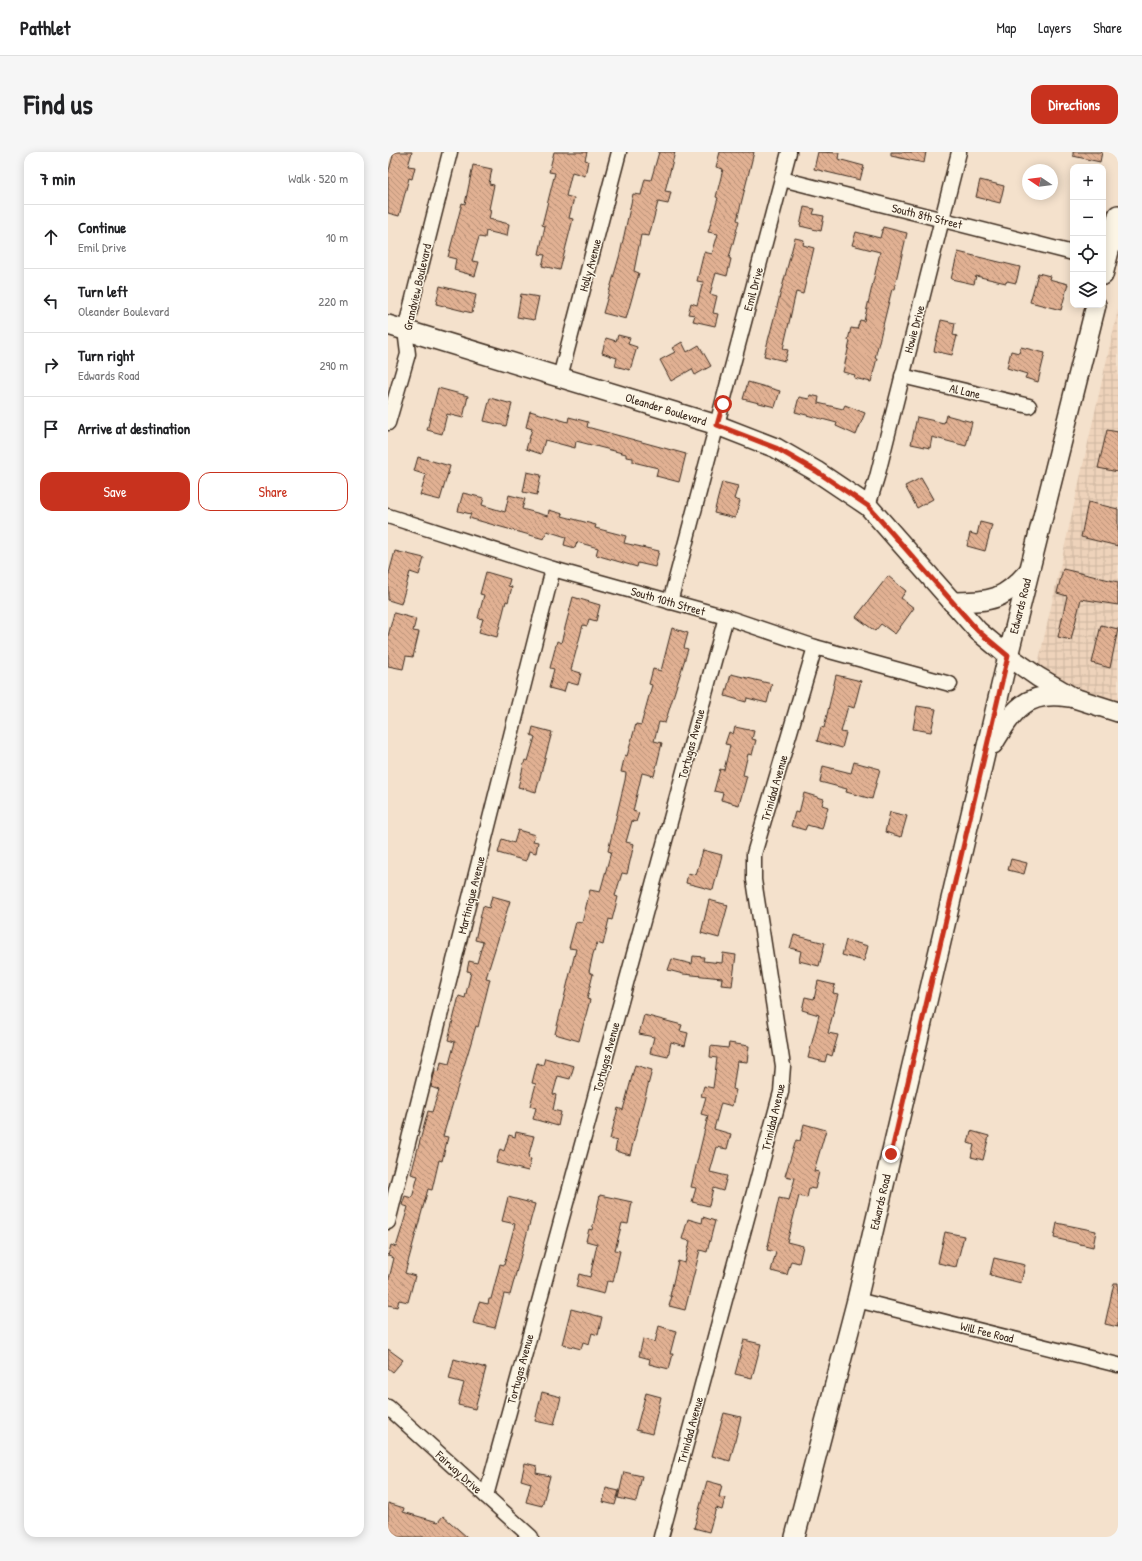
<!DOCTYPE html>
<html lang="en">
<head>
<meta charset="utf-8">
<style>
	:root { --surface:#fff; --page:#f6f6f6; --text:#202124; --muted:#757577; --line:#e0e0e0; --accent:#c8321e }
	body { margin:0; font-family:"Patrick Hand",sans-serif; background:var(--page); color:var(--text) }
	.controls { position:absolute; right:12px; top:12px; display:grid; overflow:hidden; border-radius:8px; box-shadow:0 2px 10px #0003 }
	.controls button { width:36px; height:36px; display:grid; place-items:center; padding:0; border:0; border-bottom:1px solid var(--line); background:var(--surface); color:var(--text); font:20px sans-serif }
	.compass { position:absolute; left:634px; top:12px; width:36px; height:36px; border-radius:50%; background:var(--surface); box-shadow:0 2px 10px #0003; rotate:283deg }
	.stop { position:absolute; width:12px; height:12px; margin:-9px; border:3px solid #c8321e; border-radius:50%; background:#fff }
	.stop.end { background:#c8321e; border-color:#fff; box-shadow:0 1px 4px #0008 }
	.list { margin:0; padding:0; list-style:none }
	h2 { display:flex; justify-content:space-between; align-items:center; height:52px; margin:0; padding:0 16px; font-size:17px }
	h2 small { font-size:13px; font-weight:400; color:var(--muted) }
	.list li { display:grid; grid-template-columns:26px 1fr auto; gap:12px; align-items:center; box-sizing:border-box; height:64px; padding:0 16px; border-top:1px solid var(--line) }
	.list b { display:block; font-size:15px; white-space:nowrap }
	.list p { margin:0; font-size:13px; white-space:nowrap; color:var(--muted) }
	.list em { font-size:13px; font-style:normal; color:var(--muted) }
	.actions { display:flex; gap:8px; padding:12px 16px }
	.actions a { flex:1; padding:9px 0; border:1px solid var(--accent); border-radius:12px; text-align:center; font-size:14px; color:var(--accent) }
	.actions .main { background:var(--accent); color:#fff }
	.icon { flex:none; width:22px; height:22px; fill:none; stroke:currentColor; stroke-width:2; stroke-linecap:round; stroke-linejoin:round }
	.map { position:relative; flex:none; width:730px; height:1385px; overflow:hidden; border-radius:12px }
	header { display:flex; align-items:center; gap:24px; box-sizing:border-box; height:56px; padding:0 20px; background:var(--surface); border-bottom:1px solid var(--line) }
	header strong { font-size:19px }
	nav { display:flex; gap:22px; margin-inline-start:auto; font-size:14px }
	.intro { display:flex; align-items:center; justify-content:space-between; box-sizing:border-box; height:96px; padding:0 24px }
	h1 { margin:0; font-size:28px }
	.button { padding:10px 18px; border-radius:12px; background:var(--accent); color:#fff; font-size:14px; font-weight:700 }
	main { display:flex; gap:24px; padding:0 24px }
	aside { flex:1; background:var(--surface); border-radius:12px; box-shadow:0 2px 10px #0003 }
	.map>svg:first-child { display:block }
	.industrial { fill:url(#industrial-grid) }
	.building { fill:url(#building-back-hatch); stroke:#3b2a1e }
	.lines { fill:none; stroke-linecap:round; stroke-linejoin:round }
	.minor-casing { stroke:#3b2a1e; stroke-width:17 }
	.secondary-casing { stroke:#3b2a1e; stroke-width:22 }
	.minor { stroke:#fcf5e5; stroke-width:14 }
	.secondary { stroke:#fcf5e5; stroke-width:19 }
	.route { stroke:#c8321e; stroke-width:5 }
	.labels { text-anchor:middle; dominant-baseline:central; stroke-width:3; stroke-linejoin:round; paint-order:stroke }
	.street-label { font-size:12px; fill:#3b2a1e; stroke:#fcf5e5 }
</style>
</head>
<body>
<header>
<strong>Pathlet</strong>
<nav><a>Map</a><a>Layers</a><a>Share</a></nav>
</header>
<div class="intro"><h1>Find us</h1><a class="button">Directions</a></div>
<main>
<aside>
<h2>7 min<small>Walk · 520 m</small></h2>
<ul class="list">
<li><svg class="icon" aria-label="ahead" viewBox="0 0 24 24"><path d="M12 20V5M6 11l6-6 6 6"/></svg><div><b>Continue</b><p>Emil Drive</p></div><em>10 m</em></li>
<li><svg class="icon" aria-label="left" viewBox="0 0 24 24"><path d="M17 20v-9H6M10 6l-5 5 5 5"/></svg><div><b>Turn left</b><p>Oleander Boulevard</p></div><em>220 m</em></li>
<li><svg class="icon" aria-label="right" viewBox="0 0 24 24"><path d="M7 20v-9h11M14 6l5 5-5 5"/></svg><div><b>Turn right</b><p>Edwards Road</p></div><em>290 m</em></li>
<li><svg class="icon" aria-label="arrive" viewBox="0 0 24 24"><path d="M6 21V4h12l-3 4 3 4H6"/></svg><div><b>Arrive at destination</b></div></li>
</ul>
<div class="actions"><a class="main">Save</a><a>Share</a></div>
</aside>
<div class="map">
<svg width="730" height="1385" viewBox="0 0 730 1385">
	<defs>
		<pattern id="industrial-grid" width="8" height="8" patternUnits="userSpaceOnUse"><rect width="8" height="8" fill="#eed3bb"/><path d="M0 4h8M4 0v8" fill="none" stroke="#cdb5a0"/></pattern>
		<pattern id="building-back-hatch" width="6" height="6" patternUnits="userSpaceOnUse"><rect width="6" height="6" fill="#e1b193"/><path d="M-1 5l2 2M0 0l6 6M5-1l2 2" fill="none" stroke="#b89077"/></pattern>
	</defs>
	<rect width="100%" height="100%" fill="#f4e1cc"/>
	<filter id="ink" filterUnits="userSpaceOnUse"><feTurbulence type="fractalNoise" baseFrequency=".025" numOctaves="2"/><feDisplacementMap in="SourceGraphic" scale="8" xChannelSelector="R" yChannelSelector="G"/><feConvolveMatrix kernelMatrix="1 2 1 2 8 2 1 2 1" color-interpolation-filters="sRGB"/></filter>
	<g filter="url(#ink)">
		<polygon class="industrial" points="730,158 730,553 693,542 649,517"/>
		<g class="building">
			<polygon points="6,0 24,0 20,14 27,15 24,27 21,26 11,64 0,61 0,22"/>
			<polygon points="166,0 199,0 197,8 200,9 197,24 184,20 178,44 186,46 181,66 185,67 172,118 154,114 157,103 151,102 157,74 154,73 167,21 161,20"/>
			<polygon points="271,0 287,0 277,39 283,40 280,52 270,50 261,84 253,83 246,119 251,121 238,167 215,161 232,102 245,42 253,43 257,27 263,28"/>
			<polygon points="332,0 366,0 349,68 351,69 341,106 343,107 339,124 328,121 322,142 329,144 325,161 330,162 327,174 305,169 307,163 300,162 303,151 309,153 315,130 309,129 316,100 324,102 330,82 320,80 330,46 328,45 335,17 328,15"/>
			<polygon points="430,0 451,1 450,7 476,14 472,28 426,17"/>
			<polygon points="503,0 538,0 536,11 503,4"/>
			<polygon points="685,0 714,0 712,10 685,4"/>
			<polygon points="85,13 104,17 101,32 106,33 101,57 103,58 101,67 121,72 119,84 98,79 97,86 91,85 84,109 91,110 87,124 66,118 68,107 60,105 74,51 77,52"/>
			<polygon points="592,28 616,34 612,51 588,45"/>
			<polygon points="416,55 427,57 425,62 436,64 433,79 412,74"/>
			<polygon points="495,75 519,81 506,137 504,137 487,206 489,206 483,230 466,226 467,223 455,220 462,189 460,188 463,176 469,177 472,168 476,169 492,100 464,93 468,80 492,86"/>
			<polygon points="407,86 416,88 415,93 426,96 415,142 408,140 395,197 400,198 397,209 376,204"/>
			<polygon points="570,100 632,115 628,131 619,129 618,131 588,124 586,132 563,127"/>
			<polygon points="650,121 662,124 661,127 680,132 673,158 642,150"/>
			<polygon points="52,134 88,143 84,161 48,152"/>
			<polygon points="133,142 151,145 146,168 129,165"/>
			<polygon points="553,168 567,171 565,183 569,184 564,203 546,199"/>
			<polygon points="230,183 242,186 240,192 249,195 242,218 227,214 229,206 214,201 218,186 228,189"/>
			<polygon points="294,190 299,200 311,193 323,214 307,223 304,217 283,229 272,208 287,200 284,196"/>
			<polygon points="633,195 657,201 650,230 637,226 639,222 619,216 623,199 631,201"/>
			<polygon points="360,230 392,239 387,255 355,247"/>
			<polygon points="50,236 80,244 75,266 59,262 54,282 39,278"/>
			<polygon points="422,243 431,245 430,251 455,257 457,253 477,261 468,283 448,274 449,271 407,260 411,245 421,247"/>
			<polygon points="102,246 124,252 118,274 96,269"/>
			<polygon points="142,259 180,270 181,265 200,270 199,275 298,302 291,330 268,324 270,316 245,310 245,306 238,305 238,302 188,289 187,296 157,288 153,302 138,297 144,277 138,275"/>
			<polygon points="558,263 584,270 578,294 544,285 542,296 523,292 529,265 556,271"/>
			<polygon points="719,278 730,280 730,320 710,316"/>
			<polygon points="30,305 62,314 52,348 32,343 38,323 26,319"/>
			<polygon points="139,320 153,323 149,343 135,340"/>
			<polygon points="533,326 545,347 529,356 517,334"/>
			<polygon points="334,330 350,334 346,347 352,349 347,366 326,361"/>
			<polygon points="75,341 96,346 94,353 117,360 121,343 137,347 134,357 160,364 161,358 175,362 174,364 208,373 207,376 238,384 236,391 271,399 267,415 250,411 249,415 208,403 210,396 189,390 187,396 176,393 178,385 159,379 156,387 81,366 83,362 70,359"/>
			<polygon points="700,350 730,357 730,394 693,385"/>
			<polygon points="592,370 604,373 597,399 579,394 582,381 589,383"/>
			<polygon points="7,399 36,406 31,423 22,420 13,452 0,448 0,425"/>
			<polygon points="675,417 730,430 730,453 693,447 683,488 670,485 679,444 669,441"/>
			<polygon points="98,420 122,427 120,434 124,435 120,450 118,449 109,485 91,480 95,467 90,466 96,443 92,442"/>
			<polygon points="500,424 518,439 513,446 526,456 507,482 493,472 487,479 468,465"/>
			<polygon points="185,445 212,453 208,469 201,467 199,474 195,473 183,518 193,521 190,533 179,530 176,540 161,536 166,517 162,516 169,489 173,491"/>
			<polygon points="6,461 28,467 25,479 31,480 25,505 18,504 15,517 0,514 0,484"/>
			<polygon points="713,473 730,477 722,516 704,511"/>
			<polygon points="284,476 300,481 296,496 300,497 277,571 271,570 266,589 274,591 266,624 254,621 245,659 251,661 248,670 244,669 238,690 246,692 239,722 234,721 227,744 230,745 224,768 221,767 215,793 209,791 205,802 201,820 205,822 199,847 202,848 191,889 167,882 188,797 181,796 188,770 194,771 202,738 212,740 223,700 220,699 237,628 238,621 233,620 237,603 239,604 248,572 253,573 264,533 261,532 265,517 273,519"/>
			<polygon points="343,522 384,532 379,551 359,546 358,550 337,544"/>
			<polygon points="448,523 473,529 466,556 460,554 453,580 458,581 454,596 429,589 433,575 436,576"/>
			<polygon points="529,554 548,557 543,580 525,577"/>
			<polygon points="145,575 164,580 148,640 130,635 137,608 140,609 147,585 143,583"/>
			<polygon points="347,575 366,579 364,587 368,588 364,603 360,602 355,623 359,624 351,653 333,648 335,641 326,639 332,617 336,618 342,593 337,592 341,580 345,582"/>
			<polygon points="466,610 492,617 484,647 458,640 459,637 432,630 435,614 463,621"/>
			<polygon points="416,641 436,647 434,653 440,655 434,677 419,673 417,678 403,674 407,660 411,661"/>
			<polygon points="502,660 519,664 513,685 497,680"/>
			<polygon points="130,678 147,683 145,689 150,690 148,701 141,699 138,709 110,701 114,687 126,691"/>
			<polygon points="315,698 334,703 325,738 298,731 300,721 308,723"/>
			<polygon points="623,707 639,711 636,722 620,718"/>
			<polygon points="104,744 122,749 98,826 102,827 90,875 88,874 55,984 60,985 54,1009 51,1008 44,1038 40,1037 17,1121 27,1124 20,1150 11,1148 9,1155 0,1153 0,1131 6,1106 0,1104 3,1093 8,1095 13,1079 20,1055 14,1053 17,1044 24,1046 30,1024 23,1022 40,959 44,960 51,938 43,935 47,919 51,920 53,910 61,912 67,890 60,888 71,844 77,846 83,820 79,819 81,809 89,811 95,790 87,788 95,754 101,756"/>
			<polygon points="321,748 340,753 331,786 313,781"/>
			<polygon points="406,783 437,791 431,814 411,809 413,799 402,796"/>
			<polygon points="458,788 480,794 476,809 454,803"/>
			<polygon points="335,801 348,803 344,834 333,833 334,826 295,822 280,818 284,807 304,812 305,804 316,805 315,809 334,811"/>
			<polygon points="430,829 447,833 445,841 450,842 440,881 450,883 444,904 439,902 437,910 420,906 431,863 414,858 417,845 426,847"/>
			<polygon points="256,863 294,873 292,879 300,881 297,894 283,890 280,905 262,901 266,885 251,882"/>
			<polygon points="341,891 361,894 359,910 349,909 345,937 348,938 344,954 333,951 326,977 343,982 339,997 329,995 322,1020 339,1024 335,1039 325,1036 321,1054 304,1050 308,1036 303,1035 320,964 313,962 318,945 313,944 316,934 325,936 329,906 322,905 323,894 340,896"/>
			<polygon points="157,906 186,914 182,927 170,924 165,942 168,943 165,958 173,960 170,974 145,967 148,956 142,954 148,932 144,931 149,911 155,913"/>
			<polygon points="247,913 264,918 242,1003 227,999 229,989 222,987 230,956 235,958"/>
			<polygon points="416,972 438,978 426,1019 431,1020 427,1037 421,1036 419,1046 411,1044 399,1090 415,1094 411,1111 403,1109 399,1123 383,1119 388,1100 379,1098 391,1046 401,1048 407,1026 397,1024 408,988 412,989"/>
			<polygon points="583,979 601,984 595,1008 583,1005 586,993 580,991"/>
			<polygon points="128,980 146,984 140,1006 143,1007 140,1019 108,1011 112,997 116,999 121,983 127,985"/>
			<polygon points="212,1043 244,1050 240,1072 234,1071 227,1098 232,1099 225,1130 219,1129 216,1142 188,1135 191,1122 202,1125 209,1092 198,1089 201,1077 204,1078"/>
			<polygon points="120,1045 147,1052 122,1143 116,1142 107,1176 85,1171 91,1150 100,1152 101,1147 103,1147 112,1112 116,1113 127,1072 114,1069"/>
			<polygon points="315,1065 327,1069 319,1100 312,1098 297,1158 281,1154 284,1144 282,1144 290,1109 297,1111 302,1089 294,1087 300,1067 314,1071"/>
			<polygon points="669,1071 708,1079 705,1095 666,1086"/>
			<polygon points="557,1080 576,1084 568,1115 550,1111"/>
			<polygon points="606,1106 637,1113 633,1131 602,1123"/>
			<polygon points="726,1131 730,1131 730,1175 717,1172"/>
			<polygon points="183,1157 214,1165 210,1183 204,1181 201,1192 195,1190 193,1197 174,1192"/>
			<polygon points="271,1174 288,1179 282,1202 285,1202 281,1217 261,1212 262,1207 251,1204 255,1187 267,1190"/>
			<polygon points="356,1188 373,1192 364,1226 347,1222"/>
			<polygon points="0,1197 15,1208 5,1220 0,1216"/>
			<polygon points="66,1207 98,1216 87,1257 70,1253 76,1231 61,1227"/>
			<polygon points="154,1240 173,1245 166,1273 147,1269"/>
			<polygon points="258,1241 273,1245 264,1282 248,1278"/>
			<polygon points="336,1261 353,1265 342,1309 324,1304"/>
			<polygon points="137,1311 149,1314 148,1321 162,1324 154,1354 138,1350 143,1331 133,1328"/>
			<polygon points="236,1320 254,1324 248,1350 230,1346"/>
			<polygon points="319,1329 334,1333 331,1345 337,1346 334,1358 328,1356 321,1380 306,1376"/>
			<polygon points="218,1336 231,1339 227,1353 215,1350"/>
			<polygon points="0,1351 16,1356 15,1360 50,1370 55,1364 79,1385 0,1385"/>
		</g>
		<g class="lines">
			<defs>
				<g id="minor">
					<polyline points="394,27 685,101"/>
					<polyline points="514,224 641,254"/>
					<polyline points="172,225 231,0"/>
					<polyline points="0,271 20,202 17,178 62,0"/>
					<polyline points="480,354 489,325 571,0"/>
					<polyline points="0,364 165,417 338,465 427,495 562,532"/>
					<polyline points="282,450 401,0"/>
					<polyline points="0,1070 165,417"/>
					<polyline points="469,1148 730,1213"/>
					<polyline points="0,1255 143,1385"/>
					<polyline points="98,1344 338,465"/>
					<polyline points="273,1385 393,940 395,914 366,728 366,702 427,495"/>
				</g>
				<g id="secondary">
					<polyline points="715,123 730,63"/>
					<polyline points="0,173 329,273 388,296 428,319 480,354 590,479 620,504 650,525 686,546 730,560"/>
					<path d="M 564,450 C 602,449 614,450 640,420"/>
					<path d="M 605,592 C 625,559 638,538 680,545"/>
					<polyline points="407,1385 469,1148 620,504 708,153"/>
				</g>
			</defs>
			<use href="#minor" class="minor-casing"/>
			<use href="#secondary" class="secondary-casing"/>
			<use href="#minor" class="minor"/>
			<use href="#secondary" class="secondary"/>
		</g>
	</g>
	<g class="lines" filter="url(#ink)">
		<polyline class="route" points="335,252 329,273 388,296 428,319 480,354 590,479 620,504 503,1002"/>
	</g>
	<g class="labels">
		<g class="street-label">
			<text transform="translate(539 64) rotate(14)">South 8th Street</text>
			<text transform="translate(202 113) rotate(-75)">Holly Avenue</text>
			<text transform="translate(29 135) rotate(-77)">Grandview Boulevard</text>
			<text transform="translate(365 137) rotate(-75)">Emil Drive</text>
			<text transform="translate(526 177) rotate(-75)">Howie Drive</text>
			<text transform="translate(577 239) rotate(13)">Al Lane</text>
			<text transform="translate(278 257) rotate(17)">Oleander Boulevard</text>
			<text transform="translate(280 449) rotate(16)">South 10th Street</text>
			<text transform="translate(632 454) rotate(-76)">Edwards Road</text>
			<text transform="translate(303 592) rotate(-75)">Tortugas Avenue</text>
			<text transform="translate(386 636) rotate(-74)">Trinidad Avenue</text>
			<text transform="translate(83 743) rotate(-76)">Martinique Avenue</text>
			<text transform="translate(218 905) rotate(-75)">Tortugas Avenue</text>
			<text transform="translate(385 965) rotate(-77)">Trinidad Avenue</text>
			<text transform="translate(492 1050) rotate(-77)">Edwards Road</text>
			<text transform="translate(599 1180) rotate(14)">Will Fee Road</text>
			<text transform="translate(132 1217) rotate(-75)">Tortugas Avenue</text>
			<text transform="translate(302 1278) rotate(-75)">Trinidad Avenue</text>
			<text transform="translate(71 1320) rotate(42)">Fairway Drive</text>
		</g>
	</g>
</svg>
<div class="controls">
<button>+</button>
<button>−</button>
<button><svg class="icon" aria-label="locate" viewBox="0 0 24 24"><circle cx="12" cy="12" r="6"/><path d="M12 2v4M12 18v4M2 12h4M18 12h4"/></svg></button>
<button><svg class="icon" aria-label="layers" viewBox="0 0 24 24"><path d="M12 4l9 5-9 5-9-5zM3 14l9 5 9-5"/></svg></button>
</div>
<svg class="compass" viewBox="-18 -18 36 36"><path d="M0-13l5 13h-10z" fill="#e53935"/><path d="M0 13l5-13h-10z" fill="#757577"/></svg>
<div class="stop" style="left:335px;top:252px"></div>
<div class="stop end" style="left:503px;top:1002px"></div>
</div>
</main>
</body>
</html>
